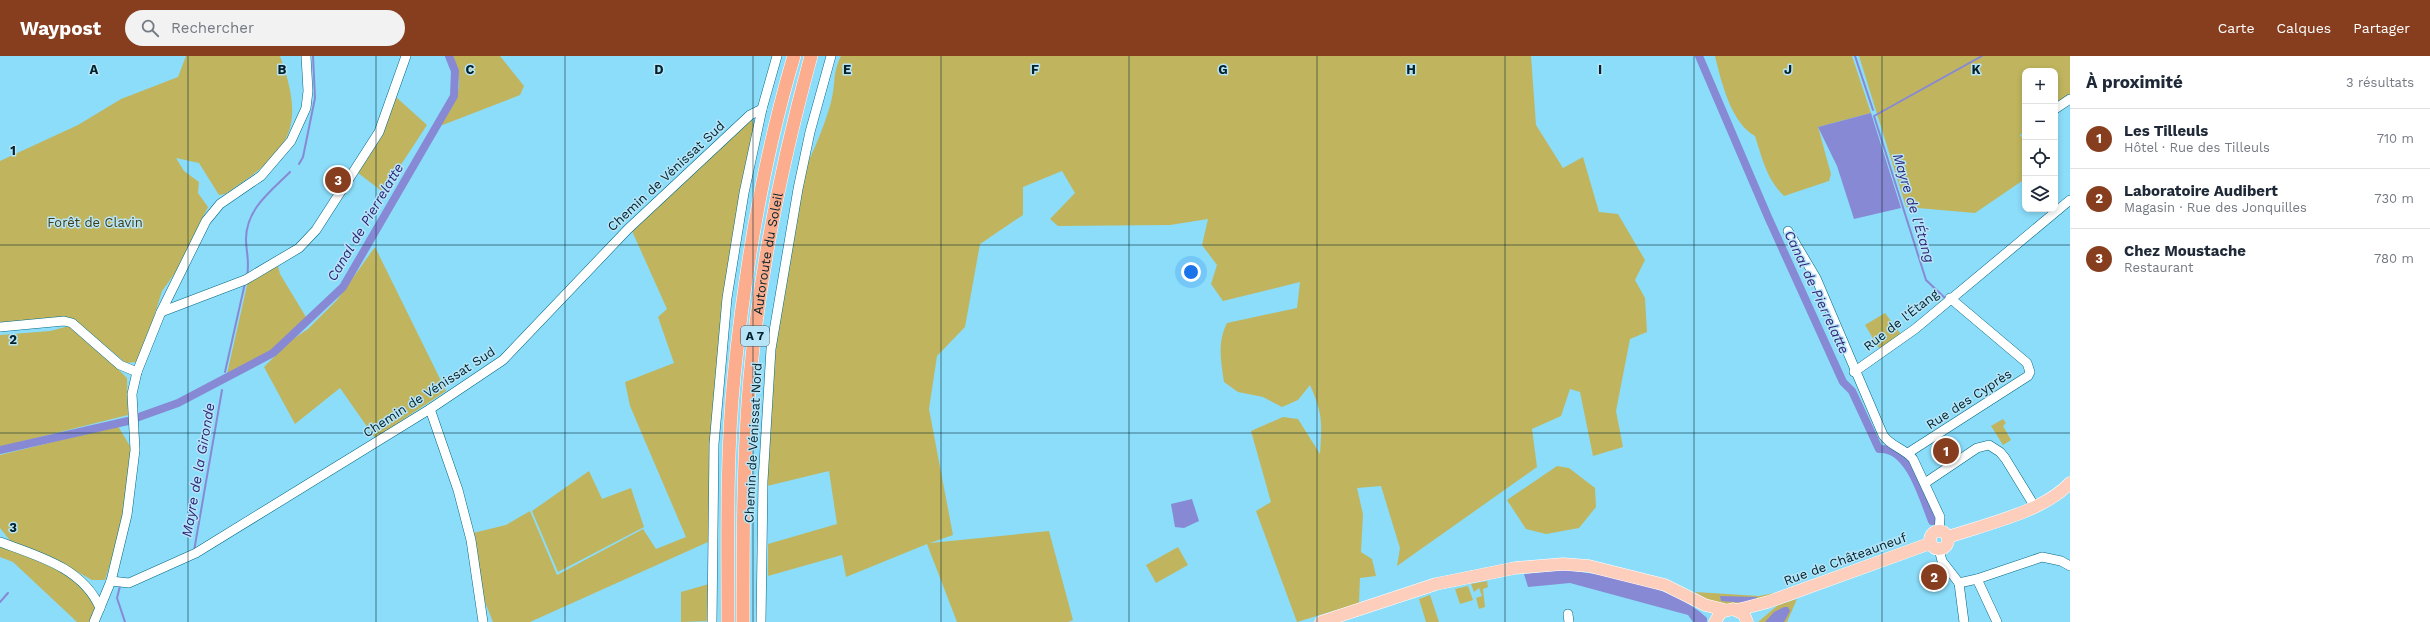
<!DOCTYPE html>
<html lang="fr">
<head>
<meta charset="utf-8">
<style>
	:root { --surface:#fff; --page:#f2f2f3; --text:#1f2937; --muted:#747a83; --line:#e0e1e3; --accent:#863e1f }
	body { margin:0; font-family:"Work Sans",sans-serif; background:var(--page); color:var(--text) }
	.controls { position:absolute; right:12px; top:12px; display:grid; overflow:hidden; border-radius:8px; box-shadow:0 2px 6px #0003 }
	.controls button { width:36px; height:36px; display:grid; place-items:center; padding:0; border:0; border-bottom:1px solid var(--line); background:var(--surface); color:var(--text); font:20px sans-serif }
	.you { position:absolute; left:1191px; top:216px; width:14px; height:14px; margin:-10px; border:3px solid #fff; border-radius:50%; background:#1a73e8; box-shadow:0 0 0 6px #1a73e833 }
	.badge { display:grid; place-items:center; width:26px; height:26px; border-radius:50%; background:var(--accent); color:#fff; font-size:13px; font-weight:700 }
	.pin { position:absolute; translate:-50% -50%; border:2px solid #fff; box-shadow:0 1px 4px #0006 }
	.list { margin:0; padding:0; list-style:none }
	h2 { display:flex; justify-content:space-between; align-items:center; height:52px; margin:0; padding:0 16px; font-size:17px }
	h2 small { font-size:13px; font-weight:400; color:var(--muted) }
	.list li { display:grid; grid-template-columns:26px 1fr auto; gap:12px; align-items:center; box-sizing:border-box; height:60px; padding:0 16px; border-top:1px solid var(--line) }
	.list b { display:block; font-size:15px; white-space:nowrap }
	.list p { margin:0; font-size:13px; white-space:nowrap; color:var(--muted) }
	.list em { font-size:13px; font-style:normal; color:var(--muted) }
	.icon { flex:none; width:22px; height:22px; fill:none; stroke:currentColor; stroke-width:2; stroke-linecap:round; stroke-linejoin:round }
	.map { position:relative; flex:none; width:2070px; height:566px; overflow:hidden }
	header { display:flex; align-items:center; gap:24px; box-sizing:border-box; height:56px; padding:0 20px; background:var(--accent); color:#fff }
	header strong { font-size:19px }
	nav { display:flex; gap:22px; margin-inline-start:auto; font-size:14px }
	.search { width:280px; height:36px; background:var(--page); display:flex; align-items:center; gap:10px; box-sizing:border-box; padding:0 14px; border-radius:22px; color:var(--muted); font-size:15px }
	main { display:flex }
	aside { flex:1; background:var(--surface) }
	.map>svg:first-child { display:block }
	.green { fill:#c0b55e }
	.water { fill:#8889d4 }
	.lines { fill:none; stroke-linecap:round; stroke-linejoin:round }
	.stream { stroke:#8889d4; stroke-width:2 }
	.canal { stroke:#8889d4; stroke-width:8 }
	.minor-casing { stroke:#006882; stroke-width:10 }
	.major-casing { stroke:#fff; stroke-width:13 }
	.highway-casing { stroke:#fff; stroke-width:14 }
	.minor { stroke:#fff; stroke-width:9 }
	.major { stroke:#fdcebb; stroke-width:12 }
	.highway { stroke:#fbad8d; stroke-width:13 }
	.grid { fill:none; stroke:#00202b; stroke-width:1; stroke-opacity:0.55 }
	.labels { text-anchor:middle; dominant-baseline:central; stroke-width:3; stroke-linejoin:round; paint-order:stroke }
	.shield { fill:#b7e5f7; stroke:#375b68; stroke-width:1 }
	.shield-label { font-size:12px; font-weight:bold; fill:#00202b }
	.street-label { font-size:13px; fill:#00202b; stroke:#b7e5f7 }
	.park-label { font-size:13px; fill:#403c16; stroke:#b7e5f7 }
	.water-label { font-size:14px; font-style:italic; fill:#30237a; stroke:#b7e5f7 }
	.grid-label { font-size:13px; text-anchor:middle; font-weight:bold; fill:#00202b; stroke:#b7e5f7; stroke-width:3; stroke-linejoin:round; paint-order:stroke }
</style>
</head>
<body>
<header>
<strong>Waypost</strong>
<div class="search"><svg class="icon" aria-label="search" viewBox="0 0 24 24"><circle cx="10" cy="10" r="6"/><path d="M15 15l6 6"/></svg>Rechercher</div>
<nav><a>Carte</a><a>Calques</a><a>Partager</a></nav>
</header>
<main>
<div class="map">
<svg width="2070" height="566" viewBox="0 0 2070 566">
	<rect width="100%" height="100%" fill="#8bddfa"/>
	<g class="green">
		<path d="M 186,0 L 280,0 C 308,76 287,97 225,138 L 219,139 L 199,107 L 176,102 L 184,115 L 199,126 L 198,137 L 208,151 L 175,217 L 162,235 L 149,277 L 136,306 L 126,307 L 71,262 L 0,268 L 0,105 L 78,69 L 121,43 L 178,21 Z"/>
		<path d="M 453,0 L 500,0 L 524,30 L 520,39 L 440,70 C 457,42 466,33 453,0 Z"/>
		<path d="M 841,0 L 1531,0 L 1536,69 L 1563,112 L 1583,101 L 1599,156 L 1618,158 L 1645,204 L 1635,224 L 1645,242 L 1647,276 L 1630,283 L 1616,355 L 1623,391 L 1593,400 L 1580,336 L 1570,333 L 1561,360 L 1532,373 L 1537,411 L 1397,510 L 1400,492 L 1381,430 L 1357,432 L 1363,458 L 1361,496 L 1372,503 L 1376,520 L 1360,522 L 1359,547 L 1297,566 L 1256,455 L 1271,446 L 1251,375 L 1283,361 L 1298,363 L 1320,398 C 1322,367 1323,358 1310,329 L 1298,344 L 1282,351 L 1263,341 L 1238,336 L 1224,326 C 1221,306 1217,286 1227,267 L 1297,252 L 1300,226 L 1223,245 L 1211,228 L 1217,209 L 1202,189 L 1208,163 L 1170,169 L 1058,170 L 1050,163 L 1075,137 L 1062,115 L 1023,131 L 1023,159 L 980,188 L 965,271 L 937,300 L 929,353 L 953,479 L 930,487 L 1049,475 L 1073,564 L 1068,566 L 957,566 L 927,488 L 846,521 L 842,499 L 768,520 L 768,488 L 837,468 L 829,415 L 767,430 L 774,292 L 806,110 C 816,90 825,68 831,46 C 836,28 832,18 841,0 Z"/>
		<path d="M 1715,0 L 1852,0 L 1871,57 L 1818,71 L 1831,118 L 1829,125 L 1784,140 C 1767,124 1762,102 1755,80 C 1731,67 1721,25 1715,0 Z"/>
		<polygon points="1859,0 2070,0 2070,43 2055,54 2055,15 2025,15 2025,75 2020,79 2025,86 2025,123 1975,157 1906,151"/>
		<polygon points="396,41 427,69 383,136 358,117 381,79"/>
		<polygon points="751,61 756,75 740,146 710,435 708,486 530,566 493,566 481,536 473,477 506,469 530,455 557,519 643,473 656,493 686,481 630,350 625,326 674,307 658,261 667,253 632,175"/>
		<polygon points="375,191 446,335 375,382 340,332 295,368 264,311 290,285 308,273 337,244"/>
		<polygon points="278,210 280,218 306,261 272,296 227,318 248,225"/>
		<polygon points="1885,257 1900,277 1900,280 1880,294 1865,269"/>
		<polygon points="69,270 84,280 127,322 128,359 0,391 0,279 50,275"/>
		<polygon points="2003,363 2006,367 2003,370 2011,384 2003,389 1991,370"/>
		<polygon points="118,370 131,392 121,472 105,524 92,524 47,499 12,487 0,472 0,399"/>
		<polygon points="1557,410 1569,412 1595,432 1596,451 1579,472 1546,478 1526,473 1507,444"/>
		<polygon points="589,415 602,443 631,432 644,471 558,516 532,455"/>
		<path d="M 0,488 C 36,503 81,515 97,553 L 90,566 L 77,566 L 13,506 L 0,501 Z"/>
		<polygon points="1178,491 1188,509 1156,527 1146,509"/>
		<polygon points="1487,525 1488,531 1483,533 1485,551 1479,553 1476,542 1482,540 1479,532 1474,536 1471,528"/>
		<polygon points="709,528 709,565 681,566 681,536"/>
		<polygon points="1468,530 1473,544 1460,548 1455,533"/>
		<polygon points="1695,536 1759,540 1774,537 1775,540 1747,550 1716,549"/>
		<polygon points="1430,539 1439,566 1426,566 1419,543"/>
		<polygon points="1797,543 1787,566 1758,566 1778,549"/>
	</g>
	<g class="water">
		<polygon points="1871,57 1901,152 1854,163 1837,110 1818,71"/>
		<polygon points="1192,443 1199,465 1184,472 1175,471 1171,448"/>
		<path d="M 1565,514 C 1609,519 1674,530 1707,562 L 1707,566 L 1693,566 L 1688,559 L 1570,527 L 1528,531 L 1524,518 Z"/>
		<polygon points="1720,540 1757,541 1757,543 1745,547 1721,545"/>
		<polygon points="1784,551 1788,551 1790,555 1784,566 1765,566 1774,556"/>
	</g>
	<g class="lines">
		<g class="stream">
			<polyline points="1855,0 1873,54"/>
			<polyline points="299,108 303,101 315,42 313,0"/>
			<path d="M 247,220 C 250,206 246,196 246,183 C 246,153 271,135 290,116"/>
			<polyline points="1946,243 1926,224 1874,60 1982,0"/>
			<polyline points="225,316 245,227"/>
			<polyline points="194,495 222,334"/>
			<polyline points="120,530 117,542 125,566"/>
			<polyline points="0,546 8,537"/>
		</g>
		<g class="canal">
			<path d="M 1699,0 L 1768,161 L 1843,326 L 1852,335 L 1879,393 C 1909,390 1923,443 1932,465"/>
			<polyline points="136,362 178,347 273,297 343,231 454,40 455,15 449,0"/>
			<polyline points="0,394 128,365"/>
		</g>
		<defs>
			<g id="minor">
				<polyline points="2055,53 2070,43"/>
				<path d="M 1788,175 L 1816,222 L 1883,379 C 1891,391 1904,392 1913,403 L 1940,461 L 1939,475"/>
				<polyline points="161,256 245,224 299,192 316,174 379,76 406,0"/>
				<polyline points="0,271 64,265 72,267 120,309 137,316"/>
				<polyline points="1854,316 1915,273 2070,144"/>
				<polyline points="430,353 458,434 471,484 483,566"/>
				<polyline points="1908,397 2028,320 2030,316 2027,307 1950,242"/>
				<polyline points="1925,427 1977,392 1989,389 2000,396 2005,402 2035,451"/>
				<path d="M 0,486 C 38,500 83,512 100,552"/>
				<polyline points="1939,493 1942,505 1959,527"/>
				<polyline points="1977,523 1997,566"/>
				<polyline points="111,525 129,527 196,497 430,353 503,304 628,173 750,59 762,53 777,0"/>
				<polyline points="1959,527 1977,523 2042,501 2061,505 2070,510"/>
				<polyline points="1959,527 1964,566"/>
				<polyline points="1568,558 1569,566"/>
				<polyline points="94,566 111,525 127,459 135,394 132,338 137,316 161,256 206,165 220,148 261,120 291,85 306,52 308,35 306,0"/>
				<polyline points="712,566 714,388 727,242 744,137 762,53"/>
				<polyline points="761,566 763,425 771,293 798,133 810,76 831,0"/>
			</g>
			<g id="major">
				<circle cx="1939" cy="484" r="9"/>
				<path d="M 1948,481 C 1986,468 2043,456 2070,427"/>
				<polyline points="1737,554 1768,546 1931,487"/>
				<polyline points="1321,566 1436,528 1515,512 1563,508 1589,510 1665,529 1705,549 1725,554"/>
				<polyline points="1715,566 1721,556 1733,553 1744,558 1747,566"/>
			</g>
			<g id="highway">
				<path d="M 728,566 C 728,485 726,402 734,321 C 745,213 763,104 794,0"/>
				<path id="s1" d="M 743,566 C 743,485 743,402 750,321 C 760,212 782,106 811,0"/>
			</g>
		</defs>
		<use href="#minor" class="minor-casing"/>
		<use href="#major" class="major-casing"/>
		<use href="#highway" class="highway-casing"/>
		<use href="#minor" class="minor"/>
		<use href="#major" class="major"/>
		<use href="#highway" class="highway"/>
	</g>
	<path class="grid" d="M 188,0 L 188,566M 376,0 L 376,566M 565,0 L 565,566M 753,0 L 753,566M 941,0 L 941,566M 1129,0 L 1129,566M 1317,0 L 1317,566M 1505,0 L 1505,566M 1694,0 L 1694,566M 1882,0 L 1882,566M 0,189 L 2070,189M 0,377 L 2070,377"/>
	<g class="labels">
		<rect class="shield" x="741" y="270" width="28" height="20" rx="3"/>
		<g class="shield-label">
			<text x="755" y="280">A 7</text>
		</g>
		<g class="street-label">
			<text transform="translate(666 120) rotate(-43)">Chemin de Vénissat Sud</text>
			<text stroke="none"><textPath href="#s1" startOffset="370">Autoroute du Soleil</textPath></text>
			<text transform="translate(1901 264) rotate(-38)">Rue de l'Étang</text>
			<text transform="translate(429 336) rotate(-33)">Chemin de Vénissat Sud</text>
			<text transform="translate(1969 343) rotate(-33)">Rue des Cyprès</text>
			<text transform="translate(753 387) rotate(-87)">Chemin de Vénissat Nord</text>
			<text transform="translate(1845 503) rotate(-20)">Rue de Châteauneuf</text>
		</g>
		<g class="park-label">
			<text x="95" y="166">Forêt de Clavin</text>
		</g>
		<g class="water-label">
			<text transform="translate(1914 152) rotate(73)">Mayre de l'Étang</text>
			<text transform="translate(365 166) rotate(-59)">Canal de Pierrelatte</text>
			<text transform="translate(1817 236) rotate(65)">Canal de Pierrelatte</text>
			<text transform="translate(198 414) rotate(-80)">Mayre de la Gironde</text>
		</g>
	</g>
	<g class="grid-label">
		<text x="94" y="18">A</text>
		<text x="282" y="18">B</text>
		<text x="470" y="18">C</text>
		<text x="659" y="18">D</text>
		<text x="847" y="18">E</text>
		<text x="1035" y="18">F</text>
		<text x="1223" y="18">G</text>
		<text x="1411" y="18">H</text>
		<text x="1600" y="18">I</text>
		<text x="1788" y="18">J</text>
		<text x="1976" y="18">K</text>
		<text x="13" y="99">1</text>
		<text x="13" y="288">2</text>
		<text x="13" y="476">3</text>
	</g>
</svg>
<div class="controls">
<button>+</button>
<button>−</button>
<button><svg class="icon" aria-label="locate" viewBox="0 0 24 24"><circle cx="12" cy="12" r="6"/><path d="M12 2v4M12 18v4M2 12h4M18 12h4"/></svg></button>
<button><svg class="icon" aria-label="layers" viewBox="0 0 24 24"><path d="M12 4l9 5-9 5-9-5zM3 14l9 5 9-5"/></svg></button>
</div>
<div class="you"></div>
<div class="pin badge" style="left:1946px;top:395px">1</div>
<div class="pin badge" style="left:1934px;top:521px">2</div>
<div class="pin badge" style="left:338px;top:124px">3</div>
</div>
<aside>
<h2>À proximité<small>3 résultats</small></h2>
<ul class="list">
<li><span class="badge">1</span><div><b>Les Tilleuls</b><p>Hôtel · Rue des Tilleuls</p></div><em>710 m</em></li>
<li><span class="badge">2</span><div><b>Laboratoire Audibert</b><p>Magasin · Rue des Jonquilles</p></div><em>730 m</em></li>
<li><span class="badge">3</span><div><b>Chez Moustache</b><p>Restaurant</p></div><em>780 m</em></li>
</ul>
</aside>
</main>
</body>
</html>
